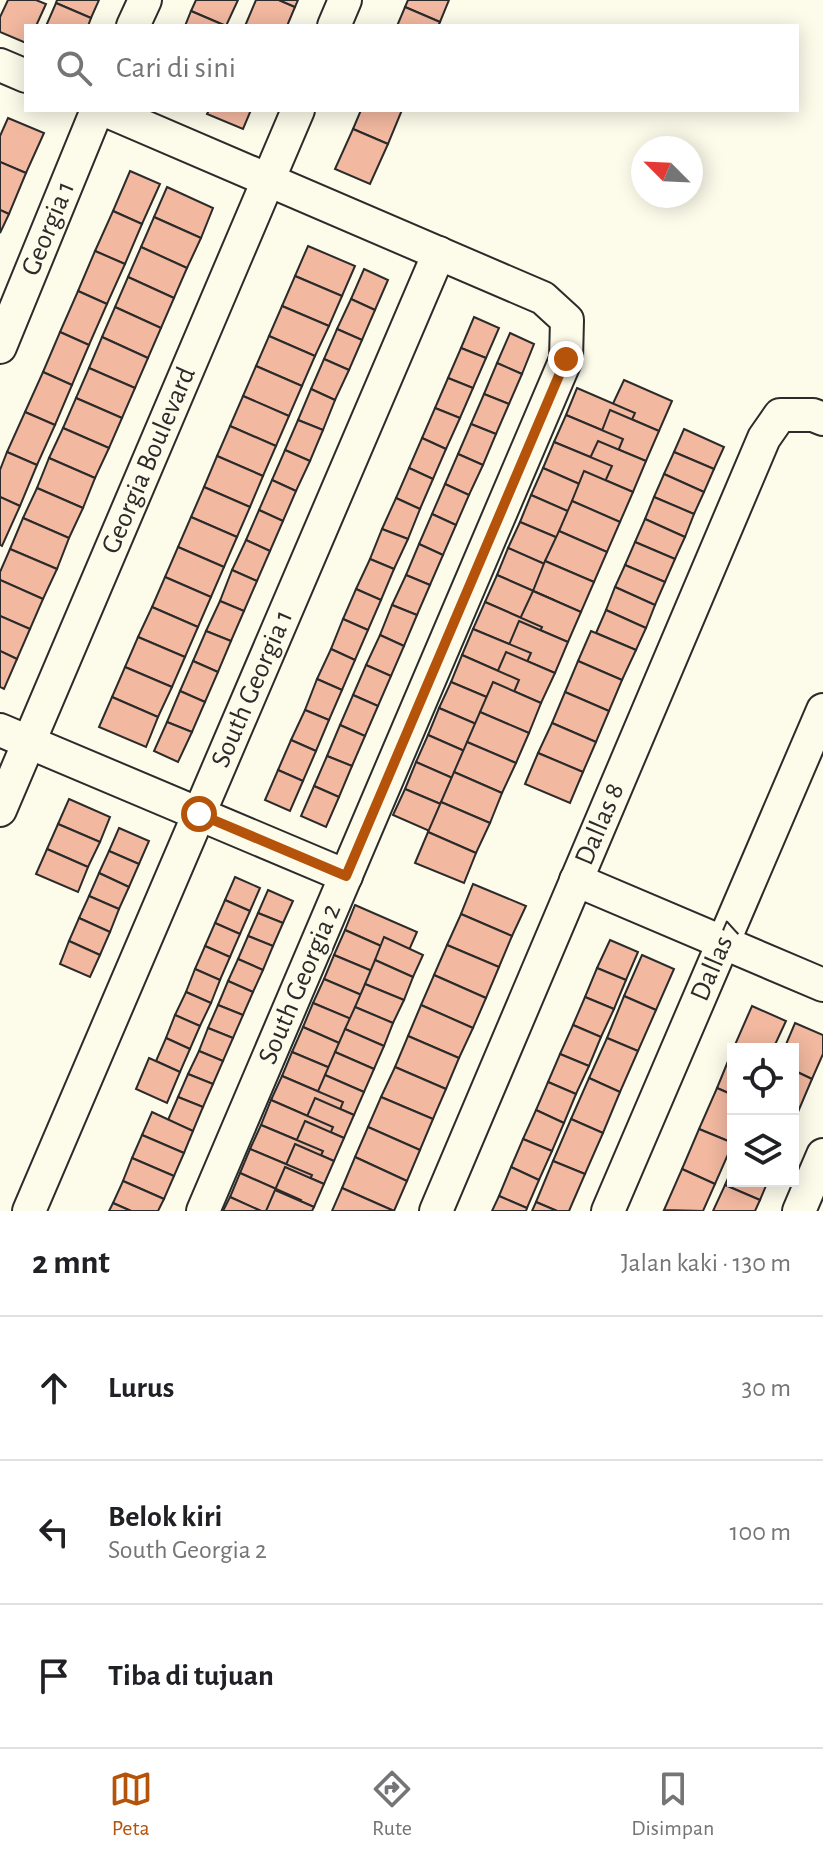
<!DOCTYPE html>
<html lang="id">
<head>
<meta charset="utf-8">
<style>
	:root { --surface:#fff; --page:#f6f6f6; --text:#202124; --muted:#757577; --line:#e0e0e0; --accent:#b45309 }
	body { margin:0; font-family:"Alegreya Sans",sans-serif; background:var(--page); color:var(--text) }
	.controls { position:absolute; right:24px; bottom:24px; display:grid; overflow:hidden; border-radius:0px; box-shadow:0 4px 20px #0003 }
	.controls button { width:72px; height:72px; display:grid; place-items:center; padding:0; border:0; border-bottom:2px solid var(--line); background:var(--surface); color:var(--text); font:40px sans-serif }
	.compass { position:absolute; left:631px; top:136px; width:72px; height:72px; border-radius:50%; background:var(--surface); box-shadow:0 4px 20px #0003; rotate:294deg }
	.stop { position:absolute; width:24px; height:24px; margin:-18px; border:6px solid #b45309; border-radius:50%; background:#fff }
	.stop.end { background:#b45309; border-color:#fff; box-shadow:0 2px 8px #0008 }
	.list { margin:0; padding:0; list-style:none }
	h2 { display:flex; justify-content:space-between; align-items:center; height:104px; margin:0; padding:0 32px; font-size:34px }
	h2 small { font-size:26px; font-weight:400; color:var(--muted) }
	.list li { display:grid; grid-template-columns:52px 1fr auto; gap:24px; align-items:center; box-sizing:border-box; height:144px; padding:0 32px; border-top:2px solid var(--line) }
	.list b { display:block; font-size:30px; white-space:nowrap }
	.list p { margin:0; font-size:26px; white-space:nowrap; color:var(--muted) }
	.list em { font-size:26px; font-style:normal; color:var(--muted) }
	.icon { flex:none; width:44px; height:44px; fill:none; stroke:currentColor; stroke-width:2; stroke-linecap:round; stroke-linejoin:round }
	.map { position:relative; flex:none; width:823px; height:1211px; overflow:hidden }
	.search { position:absolute; background:var(--surface); box-shadow:0 4px 20px #0003; left:24px; right:24px; top:24px; height:88px; display:flex; align-items:center; gap:20px; box-sizing:border-box; padding:0 28px; border-radius:0px; color:var(--muted); font-size:30px }
	.sheet { height:536px; background:var(--surface) }
	nav { display:flex; justify-content:space-around; align-items:center; box-sizing:border-box; height:112px; border-top:2px solid var(--line); background:var(--surface); font-size:22px; color:var(--muted) }
	nav a { display:grid; justify-items:center; gap:4px }
	nav .on { color:var(--accent) }
	.map>svg:first-child { display:block }
	.building { fill:#f2b8a0; stroke:#2b2b2b; stroke-width:2 }
	.lines { fill:none; stroke-linecap:round; stroke-linejoin:round }
	.minor-casing { stroke:#2b2b2b; stroke-width:36 }
	.minor { stroke:#fdfbea; stroke-width:32 }
	.route { stroke:#b45309; stroke-width:10 }
	.labels { text-anchor:middle; dominant-baseline:central; stroke-width:6; stroke-linejoin:round; paint-order:stroke }
	.street-label { font-size:28px; fill:#2b2b2b; stroke:#fdfbea }
</style>
</head>
<body>
<div class="map">
<svg width="823" height="1211" viewBox="0 0 823 1211">
	<rect width="100%" height="100%" fill="#fdfbea"/>
	<g class="building">
		<polygon points="8,0 36,0 46,4 36,26 26,26 26,43 0,32 0,17"/>
		<polygon points="57,0 99,0 91,18 56,3"/>
		<polygon points="196,0 238,0 226,26 191,11"/>
		<polygon points="256,0 279,0 295,7 287,26 245,26"/>
		<polygon points="279,0 298,0 295,7"/>
		<polygon points="408,0 449,0 440,22 405,7"/>
		<polygon points="56,3 91,18 88,26 46,26"/>
		<polygon points="405,7 440,22 438,26 397,26"/>
		<polygon points="191,11 226,26 185,26"/>
		<polygon points="209,110 251,110 243,129 207,114"/>
		<polygon points="361,110 402,110 388,144 353,129"/>
		<polygon points="8,118 44,133 26,173 0,162 0,136"/>
		<polygon points="353,129 388,144 370,184 335,169"/>
		<polygon points="0,162 26,173 9,214 0,210"/>
		<polygon points="130,171 160,184 142,224 113,211"/>
		<polygon points="167,187 213,208 201,238 154,217"/>
		<polygon points="0,210 9,214 0,233"/>
		<polygon points="113,211 142,224 125,264 95,251"/>
		<polygon points="154,217 201,238 187,268 141,247"/>
		<polygon points="308,246 355,266 342,296 295,276"/>
		<polygon points="141,247 187,268 174,298 128,277"/>
		<polygon points="95,251 125,264 107,304 78,291"/>
		<polygon points="364,269 388,280 375,310 351,299"/>
		<polygon points="295,276 342,296 329,326 282,306"/>
		<polygon points="128,277 174,298 161,328 115,307"/>
		<polygon points="78,291 107,304 89,345 60,332"/>
		<polygon points="351,299 375,310 362,340 337,329"/>
		<polygon points="282,306 329,326 315,356 269,336"/>
		<polygon points="115,307 161,328 148,358 102,337"/>
		<polygon points="474,317 499,328 486,358 461,348"/>
		<polygon points="337,329 362,340 349,370 324,359"/>
		<polygon points="60,332 89,345 72,385 43,372"/>
		<polygon points="510,333 534,344 522,374 497,363"/>
		<polygon points="269,336 315,356 302,386 256,366"/>
		<polygon points="102,337 148,358 135,388 89,368"/>
		<polygon points="461,348 486,358 473,388 448,378"/>
		<polygon points="324,359 349,370 335,400 311,389"/>
		<polygon points="497,363 522,374 509,404 484,394"/>
		<polygon points="256,366 302,386 289,416 243,396"/>
		<polygon points="89,368 135,388 122,418 76,398"/>
		<polygon points="43,372 72,385 55,425 25,412"/>
		<polygon points="448,378 473,388 460,418 435,408"/>
		<polygon points="624,380 672,401 659,431 610,410"/>
		<polygon points="577,388 635,413 623,439 566,415"/>
		<polygon points="311,389 335,400 323,430 298,420"/>
		<polygon points="484,394 509,404 496,434 471,424"/>
		<polygon points="243,396 289,416 276,446 230,426"/>
		<polygon points="76,398 122,418 109,448 63,428"/>
		<polygon points="435,408 460,418 446,449 422,438"/>
		<polygon points="610,410 659,431 646,461 598,441"/>
		<polygon points="25,412 55,425 37,465 7,452"/>
		<polygon points="566,415 623,439 612,466 554,442"/>
		<polygon points="298,420 323,430 310,461 285,450"/>
		<polygon points="471,424 496,434 483,465 458,454"/>
		<polygon points="230,426 276,446 263,476 217,456"/>
		<polygon points="63,428 109,448 95,478 49,458"/>
		<polygon points="684,429 724,447 714,469 674,452"/>
		<polygon points="422,438 446,449 433,479 409,468"/>
		<polygon points="598,441 646,461 633,492 584,471"/>
		<polygon points="554,442 612,466 600,493 543,468"/>
		<polygon points="285,450 310,461 296,491 272,480"/>
		<polygon points="7,452 37,465 20,506 0,497 0,470"/>
		<polygon points="674,452 714,469 704,492 664,474"/>
		<polygon points="458,454 483,465 469,495 445,484"/>
		<polygon points="217,456 263,476 250,507 204,487"/>
		<polygon points="49,458 95,478 83,508 37,488"/>
		<polygon points="409,468 433,479 420,509 396,498"/>
		<polygon points="543,468 600,493 588,520 531,495"/>
		<polygon points="584,471 633,492 620,522 572,501"/>
		<polygon points="664,474 704,492 694,514 654,497"/>
		<polygon points="272,480 296,491 283,521 259,510"/>
		<polygon points="445,484 469,495 456,525 432,514"/>
		<polygon points="204,487 250,507 237,537 191,517"/>
		<polygon points="37,488 83,508 69,538 23,518"/>
		<polygon points="531,495 588,520 577,546 520,522"/>
		<polygon points="0,497 20,506 2,546 0,545"/>
		<polygon points="654,497 694,514 685,537 645,519"/>
		<polygon points="396,498 420,509 408,539 382,529"/>
		<polygon points="572,501 620,522 607,552 559,531"/>
		<polygon points="259,510 283,521 270,551 246,540"/>
		<polygon points="432,514 456,525 443,555 419,544"/>
		<polygon points="191,517 237,537 224,567 178,547"/>
		<polygon points="23,518 69,538 57,569 10,549"/>
		<polygon points="645,519 685,537 675,559 635,542"/>
		<polygon points="520,522 577,546 565,573 508,548"/>
		<polygon points="382,529 408,539 394,569 370,559"/>
		<polygon points="559,531 607,552 594,582 545,561"/>
		<polygon points="246,540 270,551 257,581 232,570"/>
		<polygon points="635,542 675,559 665,582 625,565"/>
		<polygon points="419,544 443,555 430,585 406,575"/>
		<polygon points="178,547 224,567 211,597 165,577"/>
		<polygon points="508,548 565,573 554,600 497,575"/>
		<polygon points="10,549 57,569 43,599 0,580 0,572"/>
		<polygon points="370,559 394,569 381,600 356,589"/>
		<polygon points="545,561 594,582 581,612 533,591"/>
		<polygon points="625,565 665,582 655,605 615,587"/>
		<polygon points="232,570 257,581 244,611 220,601"/>
		<polygon points="406,575 430,585 417,615 392,605"/>
		<polygon points="497,575 554,600 542,627 485,602"/>
		<polygon points="165,577 211,597 198,627 152,607"/>
		<polygon points="0,580 43,599 30,629 0,616"/>
		<polygon points="615,587 655,605 646,628 606,610"/>
		<polygon points="356,589 381,600 368,630 343,619"/>
		<polygon points="533,591 581,612 568,642 519,621"/>
		<polygon points="220,601 244,611 231,641 206,631"/>
		<polygon points="485,602 542,627 531,653 473,629"/>
		<polygon points="392,605 417,615 404,646 380,635"/>
		<polygon points="152,607 198,627 185,657 138,637"/>
		<polygon points="606,610 646,628 636,650 596,633"/>
		<polygon points="0,616 30,629 17,659 0,651"/>
		<polygon points="343,619 368,630 355,660 331,649"/>
		<polygon points="519,621 568,642 555,673 506,652"/>
		<polygon points="473,629 531,653 519,680 462,655"/>
		<polygon points="206,631 231,641 218,672 193,661"/>
		<polygon points="591,631 636,650 622,680 578,661"/>
		<polygon points="380,635 404,646 391,676 366,665"/>
		<polygon points="138,637 185,657 172,687 125,667"/>
		<polygon points="331,649 355,660 342,690 317,679"/>
		<polygon points="0,651 17,659 4,689 0,687"/>
		<polygon points="506,652 555,673 541,703 493,682"/>
		<polygon points="462,655 519,680 508,706 451,682"/>
		<polygon points="193,661 218,672 205,702 180,691"/>
		<polygon points="578,661 622,680 609,711 565,692"/>
		<polygon points="366,665 391,676 378,706 353,695"/>
		<polygon points="125,667 172,687 158,717 112,697"/>
		<polygon points="317,679 342,690 329,720 305,710"/>
		<polygon points="451,682 508,706 497,733 439,708"/>
		<polygon points="493,682 541,703 529,733 480,712"/>
		<polygon points="180,691 205,702 192,732 167,722"/>
		<polygon points="565,692 609,711 596,742 552,723"/>
		<polygon points="353,695 378,706 365,736 340,725"/>
		<polygon points="112,697 158,717 146,747 99,727"/>
		<polygon points="439,708 497,733 485,760 428,735"/>
		<polygon points="305,710 329,720 316,751 291,740"/>
		<polygon points="480,712 529,733 516,763 467,742"/>
		<polygon points="167,722 192,732 178,762 154,751"/>
		<polygon points="552,723 596,742 583,772 538,753"/>
		<polygon points="340,725 365,736 352,766 327,756"/>
		<polygon points="428,735 485,760 473,787 416,762"/>
		<polygon points="291,740 316,751 303,781 278,770"/>
		<polygon points="467,742 516,763 502,793 454,772"/>
		<polygon points="538,753 583,772 570,803 525,784"/>
		<polygon points="327,756 352,766 339,797 314,786"/>
		<polygon points="416,762 473,787 462,813 405,789"/>
		<polygon points="278,770 303,781 290,811 265,800"/>
		<polygon points="454,772 502,793 490,823 441,802"/>
		<polygon points="314,786 339,797 326,827 301,816"/>
		<polygon points="405,789 462,813 450,840 393,815"/>
		<polygon points="69,799 110,817 100,842 58,824"/>
		<polygon points="441,802 490,823 476,853 428,832"/>
		<polygon points="58,824 100,842 88,867 47,849"/>
		<polygon points="119,828 149,841 139,864 109,851"/>
		<polygon points="428,832 476,853 464,883 415,863"/>
		<polygon points="47,849 88,867 78,892 36,874"/>
		<polygon points="109,851 139,864 129,887 99,873"/>
		<polygon points="99,873 129,887 119,909 89,896"/>
		<polygon points="235,877 260,888 250,911 225,900"/>
		<polygon points="473,884 526,906 512,936 461,914"/>
		<polygon points="268,890 293,901 283,923 258,913"/>
		<polygon points="89,896 119,909 110,932 79,918"/>
		<polygon points="225,900 250,911 240,934 215,923"/>
		<polygon points="355,905 417,932 406,957 345,930"/>
		<polygon points="258,913 283,923 273,946 248,936"/>
		<polygon points="461,914 512,936 499,967 447,945"/>
		<polygon points="79,918 110,932 100,955 69,941"/>
		<polygon points="215,923 240,934 230,957 205,946"/>
		<polygon points="345,930 406,957 396,981 334,955"/>
		<polygon points="248,936 273,946 263,970 238,959"/>
		<polygon points="384,937 423,955 413,977 375,960"/>
		<polygon points="610,940 638,952 626,980 597,968"/>
		<polygon points="69,941 100,955 90,977 60,964"/>
		<polygon points="447,945 499,967 486,998 434,975"/>
		<polygon points="205,946 230,957 220,980 195,969"/>
		<polygon points="334,955 396,981 385,1005 324,979"/>
		<polygon points="642,955 674,969 656,1010 624,996"/>
		<polygon points="238,959 263,970 253,992 228,981"/>
		<polygon points="375,960 413,977 404,1000 365,984"/>
		<polygon points="597,968 626,980 614,1009 585,997"/>
		<polygon points="195,969 220,980 211,1003 186,992"/>
		<polygon points="434,975 486,998 473,1028 421,1005"/>
		<polygon points="324,979 385,1005 375,1029 313,1003"/>
		<polygon points="228,981 253,992 243,1015 218,1005"/>
		<polygon points="365,984 404,1000 393,1023 355,1007"/>
		<polygon points="186,992 211,1003 200,1026 175,1015"/>
		<polygon points="624,996 656,1010 638,1051 607,1038"/>
		<polygon points="585,997 614,1009 601,1037 573,1025"/>
		<polygon points="313,1003 375,1029 364,1054 303,1027"/>
		<polygon points="218,1005 243,1015 233,1038 208,1028"/>
		<polygon points="421,1005 473,1028 459,1058 408,1036"/>
		<polygon points="752,1006 786,1021 773,1049 734,1047"/>
		<polygon points="355,1007 393,1023 384,1046 345,1029"/>
		<polygon points="175,1015 200,1026 190,1049 166,1038"/>
		<polygon points="795,1023 823,1035 823,1054 812,1079 793,1070 793,1049 784,1049"/>
		<polygon points="573,1025 601,1037 589,1066 560,1054"/>
		<polygon points="303,1027 364,1054 354,1078 292,1052"/>
		<polygon points="208,1028 233,1038 223,1061 199,1051"/>
		<polygon points="345,1029 384,1046 374,1069 335,1052"/>
		<polygon points="408,1036 459,1058 446,1089 395,1067"/>
		<polygon points="166,1038 190,1049 180,1072 156,1061"/>
		<polygon points="607,1038 638,1051 620,1092 589,1078"/>
		<polygon points="733,1049 733,1095 717,1088"/>
		<polygon points="199,1051 223,1061 213,1084 188,1074"/>
		<polygon points="292,1052 354,1078 343,1102 282,1076"/>
		<polygon points="335,1052 374,1069 364,1092 325,1075"/>
		<polygon points="560,1054 589,1066 576,1094 548,1082"/>
		<polygon points="149,1058 180,1072 167,1103 136,1089"/>
		<polygon points="395,1067 446,1089 433,1119 381,1097"/>
		<polygon points="793,1070 812,1079 795,1119 793,1119"/>
		<polygon points="188,1074 213,1084 203,1107 178,1097"/>
		<polygon points="325,1075 364,1092 354,1115 315,1098"/>
		<polygon points="282,1076 343,1102 333,1127 271,1100"/>
		<polygon points="589,1078 620,1092 603,1133 571,1119"/>
		<polygon points="548,1082 576,1094 564,1123 536,1110"/>
		<polygon points="717,1088 733,1095 733,1143 699,1129"/>
		<polygon points="178,1097 203,1107 193,1131 168,1120"/>
		<polygon points="381,1097 433,1119 420,1150 368,1127"/>
		<polygon points="315,1098 354,1115 344,1138 305,1121"/>
		<polygon points="271,1100 333,1127 323,1151 261,1125"/>
		<polygon points="536,1110 564,1123 552,1151 523,1139"/>
		<polygon points="152,1112 193,1131 184,1153 142,1135"/>
		<polygon points="571,1119 603,1133 585,1174 553,1161"/>
		<polygon points="305,1121 344,1138 334,1161 295,1144"/>
		<polygon points="261,1125 323,1151 312,1175 250,1149"/>
		<polygon points="368,1127 420,1150 407,1181 355,1157"/>
		<polygon points="699,1129 733,1143 715,1184 682,1169"/>
		<polygon points="142,1135 184,1153 174,1176 132,1158"/>
		<polygon points="523,1139 552,1151 539,1180 511,1167"/>
		<polygon points="295,1144 334,1161 324,1184 285,1167"/>
		<polygon points="250,1149 312,1175 301,1200 240,1173"/>
		<polygon points="355,1157 407,1181 394,1211 342,1188"/>
		<polygon points="132,1158 174,1176 164,1199 123,1181"/>
		<polygon points="553,1161 585,1174 569,1211 557,1211 536,1202"/>
		<polygon points="285,1167 324,1184 314,1207 275,1190"/>
		<polygon points="511,1167 539,1180 527,1208 499,1196"/>
		<polygon points="733,1167 733,1181 768,1181 760,1200 725,1185"/>
		<polygon points="682,1169 715,1184 703,1211 664,1210"/>
		<polygon points="240,1173 301,1200 296,1211 261,1211 230,1197"/>
		<polygon points="123,1181 164,1199 158,1211 131,1211 113,1203"/>
		<polygon points="725,1185 760,1200 755,1211 713,1211"/>
		<polygon points="342,1188 394,1211 332,1211"/>
		<polygon points="275,1190 314,1207 312,1211 266,1211"/>
		<polygon points="499,1196 527,1208 526,1211 492,1211"/>
		<polygon points="230,1197 261,1211 223,1211"/>
		<polygon points="536,1202 557,1211 532,1211"/>
		<polygon points="113,1203 131,1211 109,1211"/>
	</g>
	<g class="lines">
		<defs>
			<g id="minor">
				<polyline points="133,26 145,0"/>
				<polyline points="334,26 345,0"/>
				<polyline points="0,65 26,76"/>
				<polyline points="105,110 543,298 567,320 566,359 203,1211"/>
				<path id="s1" d="M 0,347 L 97,110"/>
				<polyline points="0,730 346,876"/>
				<path id="s2" d="M 0,810 L 298,110"/>
				<polyline points="576,880 823,985"/>
				<path id="s3" d="M 29,1211 L 439,253"/>
				<path id="s4" d="M 436,1211 L 764,438 L 780,415 L 813,415 L 823,419"/>
				<path id="s5" d="M 608,1211 L 823,710"/>
				<polyline points="799,1211 823,1155"/>
			</g>
		</defs>
		<use href="#minor" class="minor-casing"/>
		<use href="#minor" class="minor"/>
	</g>
	<g class="lines">
		<polyline class="route" points="199,814 346,876 566,359"/>
	</g>
	<g class="labels">
		<g class="street-label">
			<text stroke="none"><textPath href="#s1" startOffset="128">Georgia 1</textPath></text>
			<text stroke="none"><textPath href="#s2" startOffset="380">Georgia Boulevard</textPath></text>
			<text stroke="none"><textPath href="#s3" startOffset="568">South Georgia 1</textPath></text>
			<text stroke="none"><textPath href="#s4" startOffset="420">Dallas 8</textPath></text>
			<text stroke="none"><textPath href="#s5" startOffset="272">Dallas 7</textPath></text>
			<text transform="translate(300 984) rotate(-67)">South Georgia 2</text>
		</g>
	</g>
</svg>
<div class="controls">
<button><svg class="icon" aria-label="locate" viewBox="0 0 24 24"><circle cx="12" cy="12" r="6"/><path d="M12 2v4M12 18v4M2 12h4M18 12h4"/></svg></button>
<button><svg class="icon" aria-label="layers" viewBox="0 0 24 24"><path d="M12 4l9 5-9 5-9-5zM3 14l9 5 9-5"/></svg></button>
</div>
<svg class="compass" viewBox="-18 -18 36 36"><path d="M0-13l5 13h-10z" fill="#e53935"/><path d="M0 13l5-13h-10z" fill="#757577"/></svg>
<div class="stop" style="left:199px;top:814px"></div>
<div class="stop end" style="left:566px;top:359px"></div>
<div class="search"><svg class="icon" aria-label="search" viewBox="0 0 24 24"><circle cx="10" cy="10" r="6"/><path d="M15 15l6 6"/></svg>Cari di sini</div>
</div>
<section class="sheet">
<h2>2 mnt<small>Jalan kaki · 130 m</small></h2>
<ul class="list">
<li><svg class="icon" aria-label="ahead" viewBox="0 0 24 24"><path d="M12 20V5M6 11l6-6 6 6"/></svg><div><b>Lurus</b></div><em>30 m</em></li>
<li><svg class="icon" aria-label="left" viewBox="0 0 24 24"><path d="M17 20v-9H6M10 6l-5 5 5 5"/></svg><div><b>Belok kiri</b><p>South Georgia 2</p></div><em>100 m</em></li>
<li><svg class="icon" aria-label="arrive" viewBox="0 0 24 24"><path d="M6 21V4h12l-3 4 3 4H6"/></svg><div><b>Tiba di tujuan</b></div></li>
</ul>
</section>
<nav>
<a class="on"><svg class="icon" aria-label="map" viewBox="0 0 24 24"><path d="M3 6l6-2 6 2 6-2v14l-6 2-6-2-6 2zM9 4v14M15 6v14"/></svg>Peta</a>
<a><svg class="icon" aria-label="directions" viewBox="0 0 24 24"><path d="M12 3l9 9-9 9-9-9zM9 14v-3h6M13 9l2 2-2 2"/></svg>Rute</a>
<a><svg class="icon" aria-label="saved" viewBox="0 0 24 24"><path d="M7 4h10v16l-5-4-5 4z"/></svg>Disimpan</a>
</nav>
</body>
</html>
